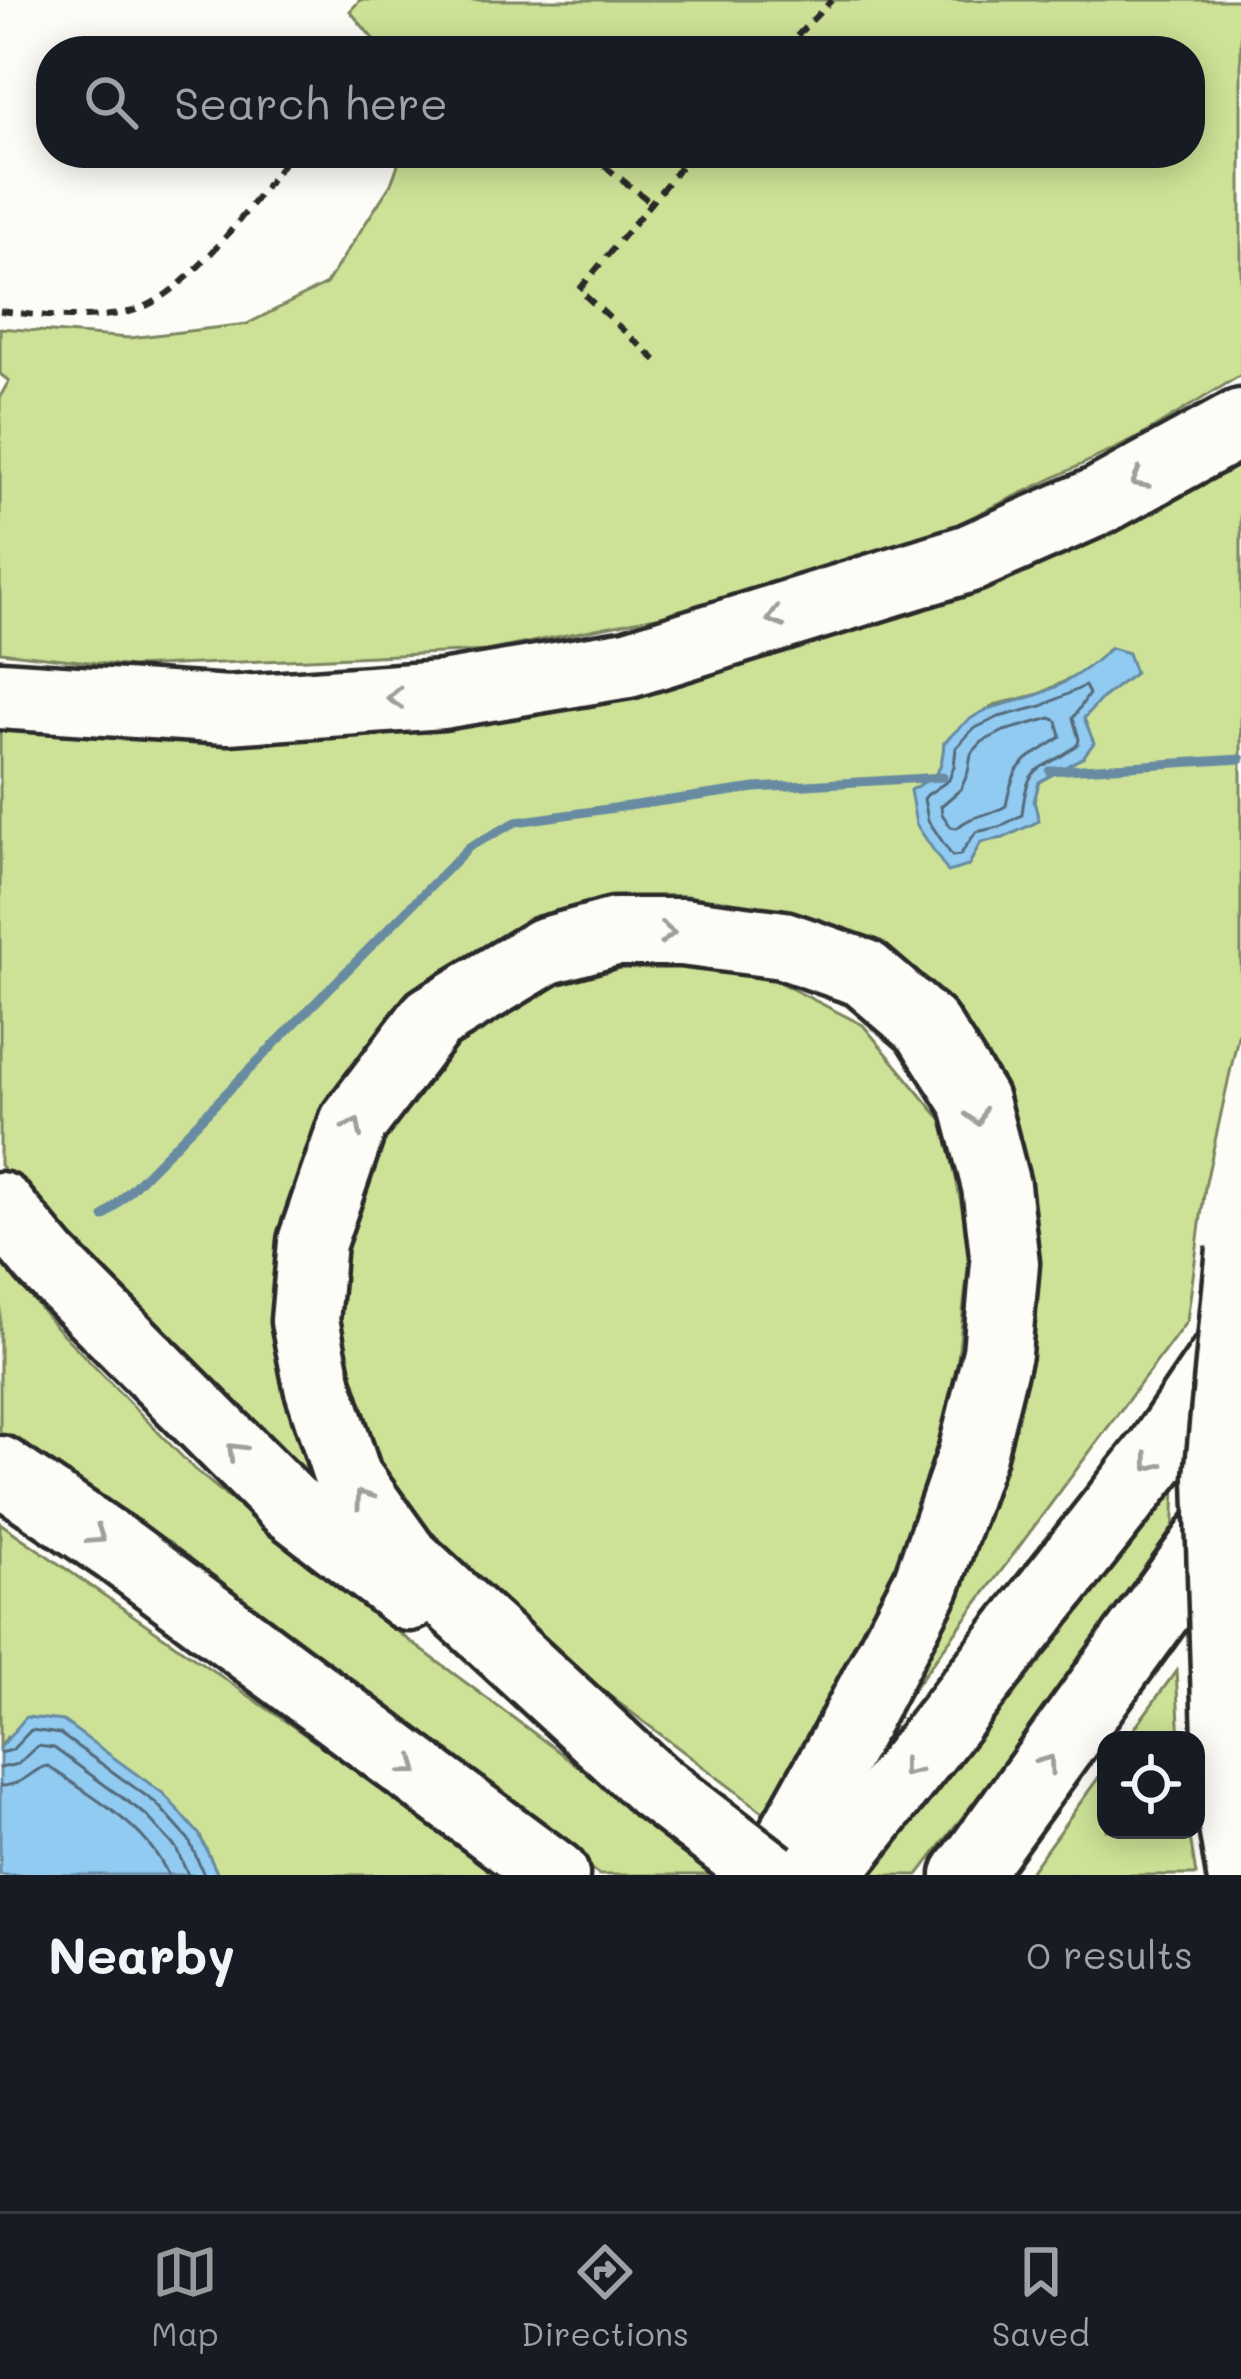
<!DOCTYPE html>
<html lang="en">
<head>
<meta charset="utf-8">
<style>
	:root { --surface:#171b24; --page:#242831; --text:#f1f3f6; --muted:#9ea1a6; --line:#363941; --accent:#98999b }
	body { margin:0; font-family:Mali,sans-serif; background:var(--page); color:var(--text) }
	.controls { position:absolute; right:36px; bottom:36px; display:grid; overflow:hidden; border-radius:24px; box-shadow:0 6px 30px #0003 }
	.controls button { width:108px; height:108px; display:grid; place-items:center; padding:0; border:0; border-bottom:3px solid var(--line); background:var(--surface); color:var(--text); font:60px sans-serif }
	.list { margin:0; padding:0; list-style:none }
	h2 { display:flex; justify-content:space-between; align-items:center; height:156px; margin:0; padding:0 48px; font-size:51px }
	h2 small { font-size:39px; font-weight:400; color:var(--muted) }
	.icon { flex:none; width:66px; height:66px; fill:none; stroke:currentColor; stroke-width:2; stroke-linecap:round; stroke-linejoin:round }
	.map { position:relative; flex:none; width:1241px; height:1875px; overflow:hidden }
	.search { position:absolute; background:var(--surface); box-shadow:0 6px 30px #0003; left:36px; right:36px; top:36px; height:132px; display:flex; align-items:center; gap:30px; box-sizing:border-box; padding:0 42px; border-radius:48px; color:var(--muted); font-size:45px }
	.sheet { height:336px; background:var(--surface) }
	nav { display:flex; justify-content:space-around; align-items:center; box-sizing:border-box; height:168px; border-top:3px solid var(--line); background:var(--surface); font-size:33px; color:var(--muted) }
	nav a { display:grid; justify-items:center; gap:6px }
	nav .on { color:var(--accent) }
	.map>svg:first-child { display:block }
	.green { fill:#cde296; stroke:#7c8660; stroke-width:3; fill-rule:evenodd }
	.water { fill:#91cbf1; stroke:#688ba2; stroke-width:3 }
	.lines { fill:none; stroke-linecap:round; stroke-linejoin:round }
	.shore { stroke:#546b7a; stroke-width:3 }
	.stream { stroke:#688ba2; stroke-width:9 }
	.motorway-casing { stroke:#2b2b2b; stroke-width:75 }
	.path { stroke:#2b2b2b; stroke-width:6; stroke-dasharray:12 9; stroke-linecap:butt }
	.motorway { stroke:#fdfcf7; stroke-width:66 }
	.motorway-bridge-casing { stroke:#2b2b2b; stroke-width:75; stroke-linecap:butt }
	.motorway-bridge { stroke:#fdfcf7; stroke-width:66 }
	.oneway { stroke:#9e9e9b }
</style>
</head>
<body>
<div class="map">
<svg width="1241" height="1875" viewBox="0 0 1241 1875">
	<rect width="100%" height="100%" fill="#fdfcf7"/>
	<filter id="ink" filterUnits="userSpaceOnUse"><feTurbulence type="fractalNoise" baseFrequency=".00833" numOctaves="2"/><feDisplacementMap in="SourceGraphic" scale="24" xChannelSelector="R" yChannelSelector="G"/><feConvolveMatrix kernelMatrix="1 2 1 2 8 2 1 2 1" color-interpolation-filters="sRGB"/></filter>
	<g filter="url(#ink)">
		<g class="green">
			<polygon points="360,0 1241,0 1241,375 1137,438 953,526 765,595 486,651 133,667 0,652 0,397 9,381 0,374 0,328 130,338 247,324 326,284 391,184 402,153 1190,153 1190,51 383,51 350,11"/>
			<path d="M 1241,445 L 1241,1022 L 1205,1187 L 1187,1321 L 902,1704 L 912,1652 L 1022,1309 L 931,1011 L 671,908 L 336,1099 L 318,1474 L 311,1474 L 132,1318 L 0,1165 L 0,715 L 417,715 ZM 1110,648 L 1134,673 L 1102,698 L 1084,718 L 1083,757 L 1039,782 L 1034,802 L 1039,821 L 1003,838 L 981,842 L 968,866 L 911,791 C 937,775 942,775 944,743 L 994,705 L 1039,694 L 1087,670 Z"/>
			<polygon points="743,964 863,1025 945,1124 970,1248 948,1450 867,1650 775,1821 524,1631 419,1533 359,1449 335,1365 343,1203 430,1054 576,968"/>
			<polygon points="0,1260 55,1326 194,1469 333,1584 725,1875 599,1875 184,1563 0,1436"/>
			<polygon points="1176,1455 1173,1542 918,1875 860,1875"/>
			<polygon points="0,1523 507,1875 218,1875 199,1834 7,1737 0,1748"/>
			<polygon points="1176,1671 1180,1740 1126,1740"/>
			<polygon points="1106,1767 1106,1830 1189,1830 1196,1875 1028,1875"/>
		</g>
		<g class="water">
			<path d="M 1111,648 L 1128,653 L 1135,673 L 1102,698 L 1084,718 L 1094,743 L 1083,757 L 1039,782 L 1034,801 L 1039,821 L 1003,838 L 981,842 L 968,866 L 948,872 L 916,824 L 910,790 C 937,775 942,775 944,743 C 980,704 991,710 1037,695 C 1065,685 1089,668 1111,648 Z"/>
			<polygon points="26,1717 63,1721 164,1794 199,1834 218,1875 0,1875 0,1748"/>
		</g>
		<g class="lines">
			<g class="shore">
				<path d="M 1085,686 L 1089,694 L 1073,718 L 1079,739 L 1078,744 C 1040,776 1028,756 1022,815 L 999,827 L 976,832 L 960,855 L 952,856 L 928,820 L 924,799 L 927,795 L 949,780 L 954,766 L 956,748 L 973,729 L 999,717 L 1042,706 Z"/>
				<path d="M 1051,718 L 1057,721 L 1061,737 C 1024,763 1015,757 1006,806 C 989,816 972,814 957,828 L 951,827 L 942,814 L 941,806 L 961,789 L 968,772 L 971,754 L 982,742 L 1004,731 Z"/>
				<polyline points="0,1753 12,1750 31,1730 60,1734 156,1803 189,1840 204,1875"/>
				<polyline points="0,1768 18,1764 37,1746 54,1748 146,1815 176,1848 188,1875"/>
				<path d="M 0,1786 C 27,1785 32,1768 48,1766 C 91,1797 146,1825 168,1875"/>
			</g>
			<g class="stream">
				<polyline points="1050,771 1241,759"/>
				<polyline points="104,1217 469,847 516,822 755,788 943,777"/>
			</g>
			<defs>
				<g id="motorway">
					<polyline points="0,695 228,710 442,695 628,664 970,558 1101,500 1241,423"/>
					<polyline points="0,1206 47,1262 289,1505 409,1597"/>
					<polyline points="0,1470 120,1551 555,1875"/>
					<polyline points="654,1786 404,1556 348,1478 318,1386 305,1321 312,1242 353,1123 432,1019 545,951 615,932 682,932 783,945 864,973 927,1027 974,1101 996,1186 1005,1263 997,1353 972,1454 927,1583 843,1744 770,1875"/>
					<polyline points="1229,1802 1241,1875"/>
					<polyline points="826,1875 1158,1454 1241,1332"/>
					<polyline points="966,1875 1241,1495"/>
				</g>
			</defs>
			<use href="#motorway" class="motorway-casing"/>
			<g class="path">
				<polyline points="394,51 431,46 462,51"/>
				<polyline points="782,51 832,0"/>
				<polyline points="588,153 649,201"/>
				<path d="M 0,311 C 42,316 87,321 129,312 C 188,299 254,200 291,153"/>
				<polyline points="656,360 579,290 692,153"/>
			</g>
			<use href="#motorway" class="motorway"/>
			<defs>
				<g id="motorway-bridge">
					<polyline points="654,1786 770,1875"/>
					<polyline points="1229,1802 1219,1478 1241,1249"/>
				</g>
			</defs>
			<use href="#motorway-bridge" class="motorway-bridge-casing"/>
			<use href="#motorway-bridge" class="motorway-bridge"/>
		</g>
		<defs><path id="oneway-chevron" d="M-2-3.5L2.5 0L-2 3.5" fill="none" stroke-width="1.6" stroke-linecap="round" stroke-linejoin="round" transform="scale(3)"/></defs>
		<g class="oneway">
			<use href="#oneway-chevron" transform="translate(1139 480) rotate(151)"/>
			<use href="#oneway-chevron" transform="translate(775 618) rotate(163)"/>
			<use href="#oneway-chevron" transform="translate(395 698) rotate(176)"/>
			<use href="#oneway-chevron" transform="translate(667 933) rotate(1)"/>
			<use href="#oneway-chevron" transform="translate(977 1117) rotate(74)"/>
			<use href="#oneway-chevron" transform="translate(354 1127) rotate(-63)"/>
			<use href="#oneway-chevron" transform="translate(235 1451) rotate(-135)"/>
			<use href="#oneway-chevron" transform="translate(1151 1463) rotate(127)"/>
			<use href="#oneway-chevron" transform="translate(363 1498) rotate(-126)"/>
			<use href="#oneway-chevron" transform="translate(97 1536) rotate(34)"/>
			<use href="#oneway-chevron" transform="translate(1047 1763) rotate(-54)"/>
			<use href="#oneway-chevron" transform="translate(411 1767) rotate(37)"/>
			<use href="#oneway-chevron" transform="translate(909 1769) rotate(128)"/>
		</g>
	</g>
</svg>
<div class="controls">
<button><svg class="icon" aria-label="locate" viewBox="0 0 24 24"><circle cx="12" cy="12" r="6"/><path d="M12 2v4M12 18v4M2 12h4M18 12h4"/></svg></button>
</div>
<div class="search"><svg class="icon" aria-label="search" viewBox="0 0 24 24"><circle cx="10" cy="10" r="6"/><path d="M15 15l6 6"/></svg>Search here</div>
</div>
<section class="sheet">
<h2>Nearby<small>0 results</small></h2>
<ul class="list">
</ul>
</section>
<nav>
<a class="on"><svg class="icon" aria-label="map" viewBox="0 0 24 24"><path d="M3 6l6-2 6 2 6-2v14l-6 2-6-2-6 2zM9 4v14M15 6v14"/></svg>Map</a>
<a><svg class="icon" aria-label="directions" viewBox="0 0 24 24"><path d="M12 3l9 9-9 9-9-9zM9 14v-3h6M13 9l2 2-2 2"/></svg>Directions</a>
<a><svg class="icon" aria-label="saved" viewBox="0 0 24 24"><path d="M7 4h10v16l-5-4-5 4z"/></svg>Saved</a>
</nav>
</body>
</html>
